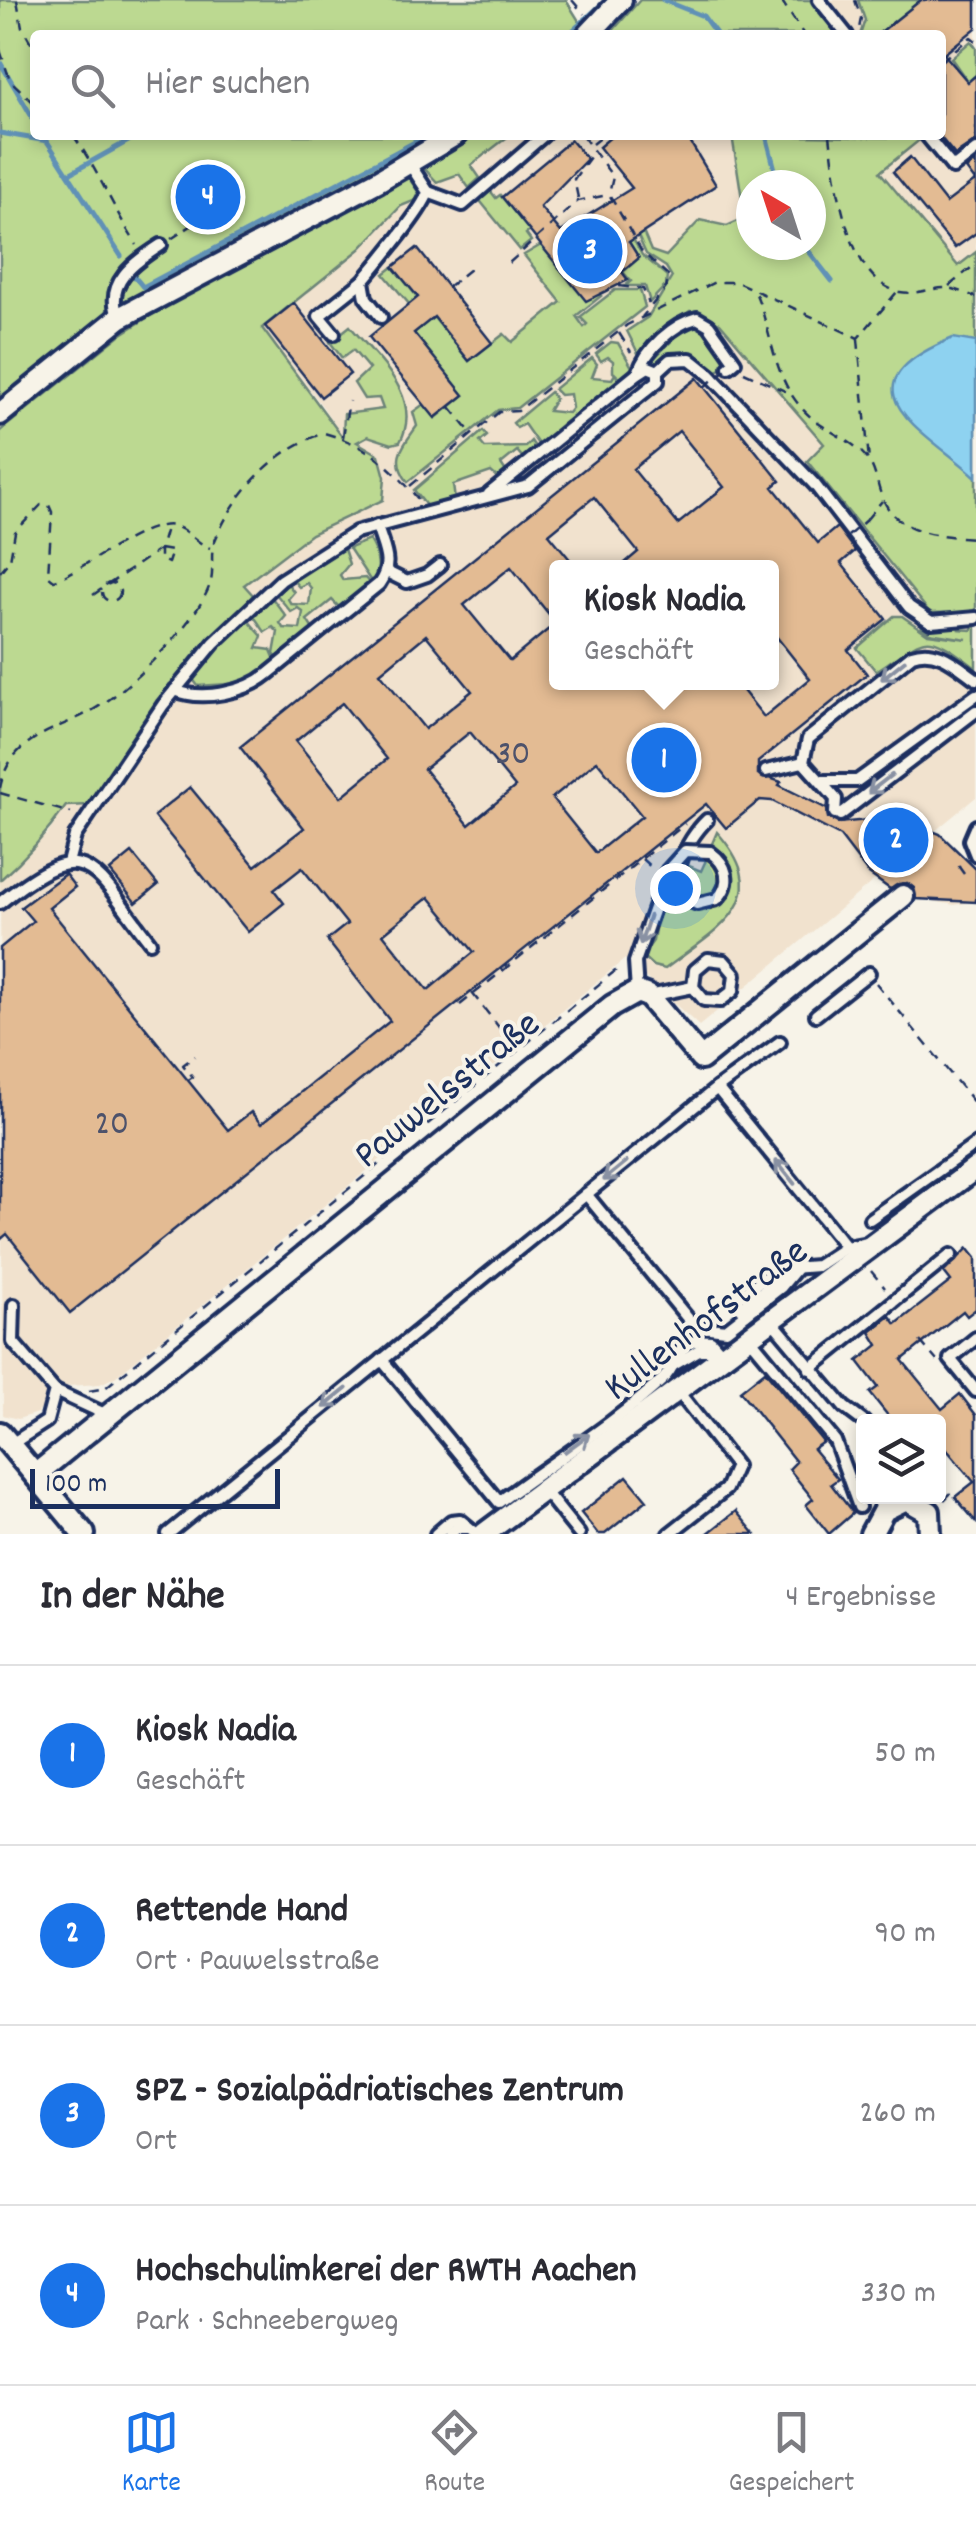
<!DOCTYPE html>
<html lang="de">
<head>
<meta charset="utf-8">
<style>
	:root { --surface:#fff; --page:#f7f7f7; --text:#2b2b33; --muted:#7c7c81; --line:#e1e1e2; --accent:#1a73e8 }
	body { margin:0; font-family:Dekko,sans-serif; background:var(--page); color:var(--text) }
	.controls { position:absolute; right:30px; bottom:30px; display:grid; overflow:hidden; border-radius:10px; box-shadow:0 5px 15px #0003 }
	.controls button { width:90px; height:90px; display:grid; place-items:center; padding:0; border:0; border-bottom:2px solid var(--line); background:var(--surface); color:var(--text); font:50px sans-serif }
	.compass { position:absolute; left:736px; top:170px; width:90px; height:90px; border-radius:50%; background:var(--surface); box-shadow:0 5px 15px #0003; rotate:321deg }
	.scale { position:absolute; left:30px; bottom:25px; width:250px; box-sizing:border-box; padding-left:10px; border:5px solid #1b2f5e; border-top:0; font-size:28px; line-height:35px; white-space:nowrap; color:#1b2f5e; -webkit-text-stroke:8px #f7f3e8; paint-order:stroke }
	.you { position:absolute; left:675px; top:888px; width:35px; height:35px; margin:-25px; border:8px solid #fff; border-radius:50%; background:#1a73e8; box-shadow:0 0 0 15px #1a73e833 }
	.badge { display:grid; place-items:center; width:65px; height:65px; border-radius:50%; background:var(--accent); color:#fff; font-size:32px; font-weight:700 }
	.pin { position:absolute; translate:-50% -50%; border:5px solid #fff; box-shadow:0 2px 10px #0006 }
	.popup { position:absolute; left:549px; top:560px; width:230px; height:130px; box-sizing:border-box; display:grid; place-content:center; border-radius:10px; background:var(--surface); filter:drop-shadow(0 2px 8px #0005); font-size:32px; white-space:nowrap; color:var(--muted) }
	.popup b { font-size:38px; color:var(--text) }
	.popup::after { content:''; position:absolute; left:50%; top:100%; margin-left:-20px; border:20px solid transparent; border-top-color:var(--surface) }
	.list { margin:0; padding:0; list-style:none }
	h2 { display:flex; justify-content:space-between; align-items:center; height:130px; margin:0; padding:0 40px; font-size:42px }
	h2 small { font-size:32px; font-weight:400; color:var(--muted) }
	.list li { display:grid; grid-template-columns:65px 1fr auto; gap:30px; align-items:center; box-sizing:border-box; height:180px; padding:0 40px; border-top:2px solid var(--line) }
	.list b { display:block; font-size:38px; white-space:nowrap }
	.list p { margin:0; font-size:32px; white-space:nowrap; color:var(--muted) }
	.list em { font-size:32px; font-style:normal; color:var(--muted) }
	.icon { flex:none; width:55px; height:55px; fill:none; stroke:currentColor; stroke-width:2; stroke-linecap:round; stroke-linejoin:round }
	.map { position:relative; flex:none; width:976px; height:1534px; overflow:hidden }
	.search { position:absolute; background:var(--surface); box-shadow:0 5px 15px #0003; left:30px; right:30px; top:30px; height:110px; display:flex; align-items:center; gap:25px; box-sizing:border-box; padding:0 35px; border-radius:10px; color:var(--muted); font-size:38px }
	.sheet { height:850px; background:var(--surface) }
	nav { display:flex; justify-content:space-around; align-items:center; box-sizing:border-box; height:140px; border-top:2px solid var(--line); background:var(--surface); font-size:28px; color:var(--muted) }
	nav a { display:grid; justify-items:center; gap:5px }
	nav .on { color:var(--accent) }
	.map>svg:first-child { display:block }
	.built { fill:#f1e2ce; fill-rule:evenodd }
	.green { fill:#bcd991; stroke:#6c8478; stroke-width:2.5; fill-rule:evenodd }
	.water { fill:#8ed2f0; stroke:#6091b6; stroke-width:2.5 }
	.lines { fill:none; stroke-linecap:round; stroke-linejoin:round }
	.stream { stroke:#6091b6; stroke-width:5 }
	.building { fill:#e3bb93; stroke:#1b2f5e; stroke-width:2.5; fill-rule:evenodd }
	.service-casing { stroke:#1b2f5e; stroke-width:18 }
	.minor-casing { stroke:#1b2f5e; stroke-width:28 }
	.path { stroke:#1b2f5e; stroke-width:2.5; stroke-dasharray:10 8; stroke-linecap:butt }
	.service { stroke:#f7f3e8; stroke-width:10 }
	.minor { stroke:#f7f3e8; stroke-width:20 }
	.service-bridge-casing { stroke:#1b2f5e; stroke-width:18; stroke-linecap:butt }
	.path-bridge { stroke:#1b2f5e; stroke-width:2.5; stroke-dasharray:10 8; stroke-linecap:butt }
	.service-bridge { stroke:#f7f3e8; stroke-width:10 }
	.oneway { stroke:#8991a3 }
	.labels { text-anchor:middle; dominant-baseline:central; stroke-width:8; stroke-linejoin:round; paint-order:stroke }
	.number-label { font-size:35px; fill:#4d526b }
	.street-label { font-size:40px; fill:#1b2f5e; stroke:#f7f3e8 }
</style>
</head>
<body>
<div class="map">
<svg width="976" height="1534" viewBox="0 0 976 1534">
	<rect width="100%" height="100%" fill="#f7f3e8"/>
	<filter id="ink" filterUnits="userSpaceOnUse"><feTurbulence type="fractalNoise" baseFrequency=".01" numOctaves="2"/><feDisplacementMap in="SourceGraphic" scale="20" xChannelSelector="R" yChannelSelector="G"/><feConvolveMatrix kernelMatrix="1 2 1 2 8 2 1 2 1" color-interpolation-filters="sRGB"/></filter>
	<g filter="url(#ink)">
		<g class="built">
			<polygon points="810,0 976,0 976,252 959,266 880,172 921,138 920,135 941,135 941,35 838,35"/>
			<path d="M 477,135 L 732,135 L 745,218 L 686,283 L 824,445 L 807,462 L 930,613 L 976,612 L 976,797 L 935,831 L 976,869 L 976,901 L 955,905 L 904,896 L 877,878 L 699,1026 L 625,959 L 115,1377 L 100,1384 L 68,1386 L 37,1413 L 18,1419 L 3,1415 L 0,880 L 19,863 L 31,844 L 47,835 L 66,805 L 90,805 L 158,700 L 252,595 L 243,585 L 311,534 L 383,501 L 323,407 L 221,276 L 405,180 ZM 556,568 L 772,568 L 772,682 L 556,682 Z"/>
		</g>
		<g class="green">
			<polygon points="0,0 566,0 584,29 578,35 35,35 35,135 436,135 125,306 120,300 124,268 113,283 105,319 0,403"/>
			<polygon points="640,0 810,0 838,35 609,35"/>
			<polygon points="858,0 921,0 877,35 860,35 865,20"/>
			<polygon points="971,41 976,48 976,75 968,82 951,58"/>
			<polygon points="477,135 510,135 471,165 480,178 469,188 459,174 437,182 424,168"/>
			<path d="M 732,135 L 922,138 L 880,172 L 958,266 L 976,252 L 976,612 L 930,613 L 807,461 L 824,444 L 720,323 L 690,311 L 644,346 L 639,355 L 627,331 L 648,317 L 672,277 L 666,267 L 646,254 L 633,225 L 643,232 L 651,251 L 666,256 L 700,220 L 727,226 L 745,218 ZM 751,185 L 811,185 L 811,245 L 751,245 Z"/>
			<path d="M 409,178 L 419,193 L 416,200 L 401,206 L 360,249 L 262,328 L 343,438 L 344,414 L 383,409 L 379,398 L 364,399 L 354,383 L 369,369 L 353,350 L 342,358 L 330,342 L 350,326 C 377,359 424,396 400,442 L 392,444 L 368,436 L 357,442 L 379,455 L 385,477 L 383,500 L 311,534 L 244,585 L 253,595 L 158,700 L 90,805 L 66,806 C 48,832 24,859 0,880 L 0,431 L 120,335 L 161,309 Z"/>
			<polygon points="489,189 496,198 500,195 530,231 526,234 531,241 520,250 477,197"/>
			<polygon points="612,201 642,255 667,276 666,285 650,302 645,286 625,286 631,281 623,272 639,258 605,204"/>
			<path d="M 541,245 L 601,296 L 576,316 L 584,327 L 587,324 L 580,317 L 615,290 L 640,290 L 645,307 L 517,408 L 498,410 L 408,482 C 390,459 402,447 417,426 L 413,412 L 424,404 L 436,418 L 464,395 L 414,333 L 419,328 L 409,304 L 384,274 L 393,267 L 469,361 L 504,334 L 512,342 L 561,302 L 524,255 Z"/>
			<polygon points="701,324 726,355 725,367 711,374 695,353 655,363 652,360 687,326"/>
			<polygon points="611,342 618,343 632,367 623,381 613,372 613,361 608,357 601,361 596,354"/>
			<polygon points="592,358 597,364 592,377 612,379 615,374 621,382 540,447 524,424 517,428 513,423 550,392 555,399 548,411 568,413 572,408 570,394 560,395 554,389"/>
			<polygon points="483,431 487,436 480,442 485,448 525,447 531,441 537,450 524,459 517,451 501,464 507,473 500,480 491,472 453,485 455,500 428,508 414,490"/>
			<path d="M 369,540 C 377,553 383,572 372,583 L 349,548 Z"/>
			<polygon points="344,549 349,564 340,575 343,580 365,578 371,585 333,616 339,607 332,600 307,620 314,631 278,660 274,654 278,632 273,627 265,632 253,615 272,598 286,616 280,623 283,628 300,629 303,612 298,608 291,612 276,594 288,584 294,592 288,599 291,604 309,605 311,588 307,583 299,587 293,580"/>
			<path d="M 894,616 L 902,616 L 928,634 L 967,639 L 929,633 L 921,626 L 931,629 L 960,623 L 959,629 L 971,630 L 976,624 L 976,668 C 920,625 928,638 876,671 L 857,648 Z"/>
			<polygon points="246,618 262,636 257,648 271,650 276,662 244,683 198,686 192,678"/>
			<path d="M 717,832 C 778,900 719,928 665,969 L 653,966 L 642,956 L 653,941 L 658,910 L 669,883 L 677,902 C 698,917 711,912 729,897 L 732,869 L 711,846 Z"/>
			<polygon points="707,858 717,865 720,875 716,893 696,898 683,882 689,866 701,871"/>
		</g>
		<path class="water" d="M 953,338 L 976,342 L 976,477 C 923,429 833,387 953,338 Z"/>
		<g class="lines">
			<g class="stream">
				<polyline points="663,0 703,16 717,35"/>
				<polyline points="568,35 606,0"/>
				<polyline points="0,62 35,122"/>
				<polyline points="0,133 47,141"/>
				<polyline points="43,135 121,256"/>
				<polyline points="766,135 779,185"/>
				<polyline points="69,174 139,135"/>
				<polyline points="804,245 832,281"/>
				<polyline points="134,276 143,287 428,135"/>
			</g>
		</g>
		<g class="building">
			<polygon points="921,0 976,0 976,28 944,54 968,82 976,75 976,141 955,155 941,138 941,35 877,35"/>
			<polygon points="613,135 686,135 716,185 629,242 639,258 622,272 628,280 586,301 502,197 571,140 587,159 540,207 561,232 632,188 599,147"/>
			<polygon points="910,157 946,203 975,181 966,169 976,161 976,233 955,248 893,172"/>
			<polygon points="417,248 492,343 469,361 434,317 414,333 464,395 435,418 369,337 418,297 393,267"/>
			<polygon points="294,303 350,374 321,397 265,326"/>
			<path d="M 697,378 L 780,481 L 773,487 L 818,543 L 837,527 L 855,551 L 841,563 L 886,619 L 848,650 L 867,674 L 758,762 L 758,774 L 781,782 L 779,785 L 827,809 L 828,818 L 838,823 L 898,817 L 940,834 L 976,869 L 976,902 L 916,899 L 914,888 L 907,883 L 890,889 L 869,874 L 840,836 L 772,801 L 760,800 L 726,828 L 706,804 L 70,1313 L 7,1234 L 0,1240 L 0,948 L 33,921 L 21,907 L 65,874 L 75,887 L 49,908 L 228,1130 L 251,1112 L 261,1124 L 390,1021 L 327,940 L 347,924 L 302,868 L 274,890 L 284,903 L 248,932 L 154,816 L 190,787 L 255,866 L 304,828 L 240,747 ZM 679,431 L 724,487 L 678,524 L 633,469 ZM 594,497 L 638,552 L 619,568 L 772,568 L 772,631 L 810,679 L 764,717 L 736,682 L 645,682 L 637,689 L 632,682 L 556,682 L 556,568 L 577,568 L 549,534 ZM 511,567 L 556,623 L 510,661 L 464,605 ZM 426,635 L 472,691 L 425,729 L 380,673 ZM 342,703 L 387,759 L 341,797 L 296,741 ZM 470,732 L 515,787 L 469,825 L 424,769 ZM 597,761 L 642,816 L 596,853 L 552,798 ZM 429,897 L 474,952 L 428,990 L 383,934 Z"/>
			<polygon points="132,853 158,885 136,903 110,871"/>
			<polygon points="968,1248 976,1258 976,1309 967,1316 963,1311 902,1360 942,1409 960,1394 976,1415 976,1522 955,1497 974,1482 938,1439 938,1422 893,1422 870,1393 878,1387 858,1361 878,1345 870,1332 890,1316 896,1324 951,1281 944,1272"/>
			<polygon points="765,1371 823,1442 813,1449 838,1479 831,1484 853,1513 829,1534 806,1505 813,1499 789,1469 796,1462 740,1391"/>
			<polygon points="627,1476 647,1500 605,1534 598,1534 581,1513"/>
			<polygon points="736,1511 755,1534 707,1534 731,1515"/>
		</g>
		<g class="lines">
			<defs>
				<g id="service">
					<polyline points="819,0 847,35"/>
					<polyline points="926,135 953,168 976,150"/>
					<polyline points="428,192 463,205 544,135"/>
					<path d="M 381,317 L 366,298 L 363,281 C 377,264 424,209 428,192 L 409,163"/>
					<path d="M 119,318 C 103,283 135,262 161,245"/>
					<polyline points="334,334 319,316 363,281"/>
					<path d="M 638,373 C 646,349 673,324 697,318 L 709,325 L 735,362 L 729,367"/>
					<polyline points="489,494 637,374 648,367 658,371"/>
					<polyline points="387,572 407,582 427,575 440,565"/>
					<path d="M 976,679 C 956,665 937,646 912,655 L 808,739 L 803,762 L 820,781 L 857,781 L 976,695"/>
					<path d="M 175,690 C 202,702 246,692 268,674 L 379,584 C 394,562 383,549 377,526"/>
					<polyline points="766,771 803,762"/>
					<polyline points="821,782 836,799 835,813"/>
					<polyline points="840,815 976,711"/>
					<path d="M 707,820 C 687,839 659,889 697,904 L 717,899 C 733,883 727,864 710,852"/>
					<polyline points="976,826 970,840 976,855"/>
					<polyline points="68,863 75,836 163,705 214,643 281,580 356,532 528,486 658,381 658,371 670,360 690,359 710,375 815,485 909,607 931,622 976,618"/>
					<path d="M 0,903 C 88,832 90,865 150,942"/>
					<polyline points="637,992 635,962 667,871"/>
					<polyline points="649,996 693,987 695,970 708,959 724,961 735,974 733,991 720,1001 704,1000 693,987"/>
					<polyline points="816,1015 869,973"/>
					<polyline points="717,1088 846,1247"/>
					<polyline points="586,1194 694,1326 726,1330 781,1287 796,1269"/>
					<polyline points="870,1219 976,1144"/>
					<polyline points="740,1307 791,1272"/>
					<polyline points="746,1314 734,1299 778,1269 817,1266 846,1247 868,1243"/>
					<polyline points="771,1320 844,1407 864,1422"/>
					<polyline points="749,1337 835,1441 859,1507"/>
					<polyline points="976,1338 950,1359 976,1391"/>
					<path d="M 382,1360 L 499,1502 C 552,1462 613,1425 662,1380 C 683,1361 672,1337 711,1341 L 719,1350"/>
					<polyline points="672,1366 699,1350 720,1350"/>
					<polyline points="810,1369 951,1255"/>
					<polyline points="55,1391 107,1415"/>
					<polyline points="10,1445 47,1421 55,1391 13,1342 14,1305"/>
					<polyline points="543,1489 579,1534"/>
					<polyline points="168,1534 717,1088 780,1042"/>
					<polyline points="436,1534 451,1521 460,1520 477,1534"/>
					<polyline points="450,1534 457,1528 469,1528"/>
					<polyline points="669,1534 726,1489 736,1466 677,1390"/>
				</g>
				<g id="minor">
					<polyline points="588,35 621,0"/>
					<polyline points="0,414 119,318 378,181 455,135"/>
					<polyline points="0,1433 84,1534"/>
					<polyline points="35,1475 612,1006 637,992 648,996 701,1059 903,896"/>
					<polyline points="484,1534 976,1168"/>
					<polyline points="871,1534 884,1510 906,1499 929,1512 930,1534"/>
				</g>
			</defs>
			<use href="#service" class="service-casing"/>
			<use href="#minor" class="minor-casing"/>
			<g class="path">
				<polyline points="17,0 22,27 35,50"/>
				<polyline points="572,0 584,14"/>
				<polyline points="781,0 804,35"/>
				<polyline points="855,0 861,18 859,29"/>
				<polyline points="0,50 10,80 35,104"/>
				<polyline points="941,61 971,37 976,41"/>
				<path d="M 73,135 C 98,170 113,209 137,245"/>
				<polyline points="582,135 613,177 609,194 642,252 669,276 666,288 642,317"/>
				<path d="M 830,135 C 835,178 846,281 900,292 C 916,295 931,288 946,288 C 955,288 967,294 976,297"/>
				<polyline points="592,144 603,135"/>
				<polyline points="578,198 574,179 593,153"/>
				<polyline points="171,239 215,210"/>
				<polyline points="509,263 578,201 608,195"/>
				<polyline points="619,286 643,289 649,304"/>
				<polyline points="949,286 976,264"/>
				<polyline points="448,287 471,268"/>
				<path d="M 756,294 C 774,338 773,386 813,419 C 831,434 854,440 869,461 C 876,472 877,485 882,497 C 897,535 942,536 976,538"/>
				<polyline points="619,333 631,352"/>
				<polyline points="858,339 869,461"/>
				<polyline points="744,372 787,392"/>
				<polyline points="450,407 471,433"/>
				<polyline points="343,437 349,401"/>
				<polyline points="410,486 499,412 518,411 627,325 715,282 737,282 858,338 897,292"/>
				<polyline points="867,519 882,501"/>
				<polygon points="160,549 172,551 168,563 160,559"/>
				<path d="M 0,572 L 10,560 L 15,532 L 41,505 L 49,505 L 52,512 L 48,575 L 54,580 C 82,572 150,515 177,527 C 188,531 197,543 210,548"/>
				<circle cx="111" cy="592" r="9"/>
				<polyline points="93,595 160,549 166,528"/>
				<path d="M 0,788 C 11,733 60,732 101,705 C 126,689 148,666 169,644 C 184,627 205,603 211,581 C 214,568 210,555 214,543 C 234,494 273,450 324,433 C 368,445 390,465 418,499"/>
				<polyline points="0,793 71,813"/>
				<polyline points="642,859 654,870"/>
				<polyline points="964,874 959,867 966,861"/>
				<polyline points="876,983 976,1105"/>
				<polyline points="472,993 516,1049"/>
				<polyline points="460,1005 685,824"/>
				<polyline points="188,1080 193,1077 183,1065 195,1056"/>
				<polyline points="871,1271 885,1288"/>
				<polyline points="920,1341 937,1361"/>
				<polyline points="89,1391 105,1388 620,967"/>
				<polyline points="938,1479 950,1494 944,1500"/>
			</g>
			<use href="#service" class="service"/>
			<use href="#minor" class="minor"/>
			<defs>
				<polyline id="service-bridge" points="667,871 685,851 710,852"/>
			</defs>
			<use href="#service-bridge" class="service-bridge-casing"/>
			<g class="path-bridge">
				<polyline points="704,387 729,367"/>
				<polyline points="848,536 867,519"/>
			</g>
			<use href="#service-bridge" class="service-bridge"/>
		</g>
		<defs><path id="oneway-shaft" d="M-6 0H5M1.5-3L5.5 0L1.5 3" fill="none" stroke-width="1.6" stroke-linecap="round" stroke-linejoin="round" transform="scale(2.5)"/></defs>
		<g class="oneway">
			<use href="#oneway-shaft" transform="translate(893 670) rotate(141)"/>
			<use href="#oneway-shaft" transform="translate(880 784) rotate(142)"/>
			<use href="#oneway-shaft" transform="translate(645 930) rotate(108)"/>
			<use href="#oneway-shaft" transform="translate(615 1171) rotate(141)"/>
			<use href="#oneway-shaft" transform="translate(785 1172) rotate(-129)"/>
			<use href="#oneway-shaft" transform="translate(335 1398) rotate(141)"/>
			<use href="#oneway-shaft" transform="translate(577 1443) rotate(-36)"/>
		</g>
	</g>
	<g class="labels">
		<g class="number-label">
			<text x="513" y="756">30</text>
			<text x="112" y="1126">20</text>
		</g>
		<g class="street-label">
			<text transform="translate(449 1092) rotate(-39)">Pauwelsstraße</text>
			<text transform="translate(708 1322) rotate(-37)">Kullenhofstraße</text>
		</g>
	</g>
</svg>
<div class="controls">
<button><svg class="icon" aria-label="layers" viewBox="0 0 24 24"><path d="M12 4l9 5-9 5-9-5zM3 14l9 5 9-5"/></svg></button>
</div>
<svg class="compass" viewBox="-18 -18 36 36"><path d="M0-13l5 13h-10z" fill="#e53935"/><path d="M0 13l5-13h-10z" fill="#7c7c81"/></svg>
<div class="scale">100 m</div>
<div class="you"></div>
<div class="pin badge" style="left:664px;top:760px">1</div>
<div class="popup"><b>Kiosk Nadia</b>Geschäft</div>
<div class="pin badge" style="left:896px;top:840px">2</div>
<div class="pin badge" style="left:590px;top:251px">3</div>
<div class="pin badge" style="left:208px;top:197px">4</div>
<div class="search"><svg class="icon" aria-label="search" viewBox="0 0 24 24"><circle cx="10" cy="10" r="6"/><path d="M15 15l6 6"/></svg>Hier suchen</div>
</div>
<section class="sheet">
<h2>In der Nähe<small>4 Ergebnisse</small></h2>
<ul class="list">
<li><span class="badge">1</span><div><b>Kiosk Nadia</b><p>Geschäft</p></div><em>50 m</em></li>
<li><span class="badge">2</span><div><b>Rettende Hand</b><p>Ort · Pauwelsstraße</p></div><em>90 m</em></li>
<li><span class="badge">3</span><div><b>SPZ - Sozialpädriatisches Zentrum</b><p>Ort</p></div><em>260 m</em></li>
<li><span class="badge">4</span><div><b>Hochschulimkerei der RWTH Aachen</b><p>Park · Schneebergweg</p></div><em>330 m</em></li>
</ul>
</section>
<nav>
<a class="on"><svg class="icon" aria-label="map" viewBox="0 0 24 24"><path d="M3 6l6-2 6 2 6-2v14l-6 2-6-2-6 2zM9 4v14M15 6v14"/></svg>Karte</a>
<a><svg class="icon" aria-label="directions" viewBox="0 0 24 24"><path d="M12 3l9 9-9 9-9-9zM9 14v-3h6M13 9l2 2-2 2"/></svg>Route</a>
<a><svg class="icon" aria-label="saved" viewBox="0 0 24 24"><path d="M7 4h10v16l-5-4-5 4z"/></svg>Gespeichert</a>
</nav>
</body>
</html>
